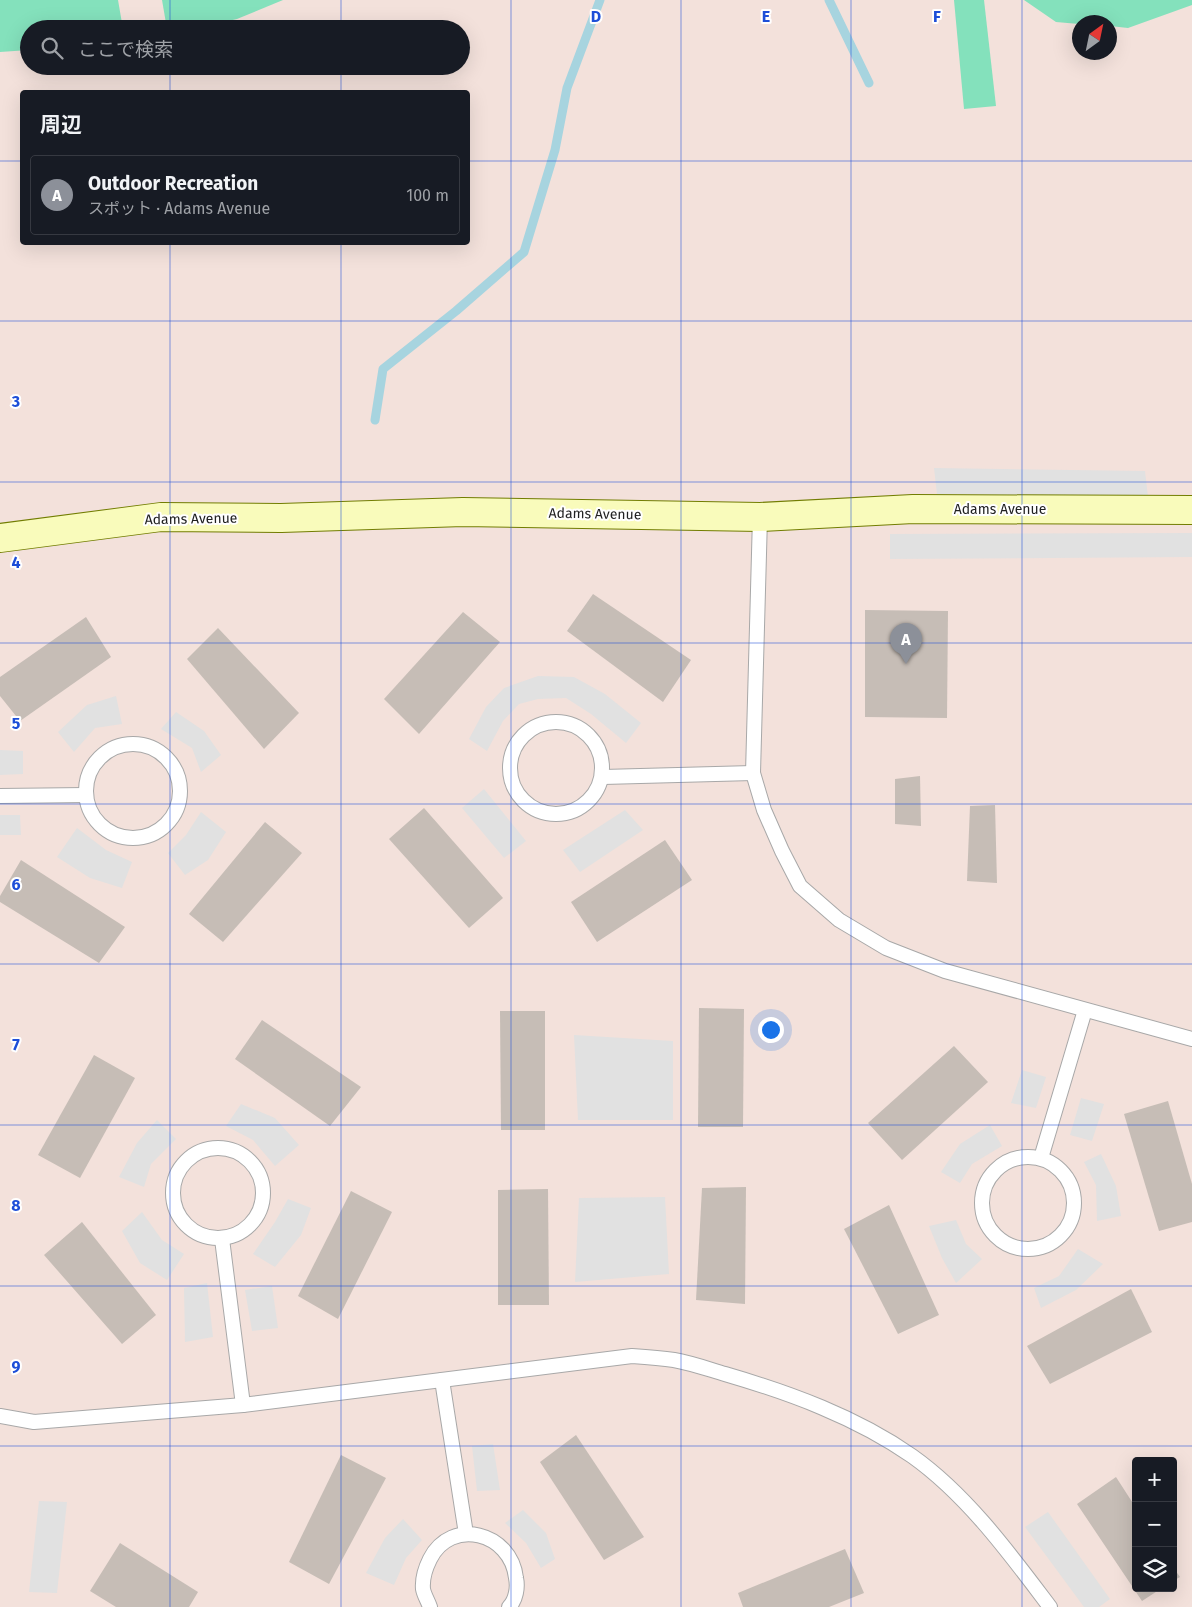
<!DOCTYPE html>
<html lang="ja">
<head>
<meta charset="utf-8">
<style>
	:root { --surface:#171b24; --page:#242831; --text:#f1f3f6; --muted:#9ea1a6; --line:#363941; --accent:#8c9099 }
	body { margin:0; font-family:"Fira Sans","Noto Sans JP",sans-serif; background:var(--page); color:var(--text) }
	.controls { position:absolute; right:15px; bottom:15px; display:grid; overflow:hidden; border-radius:5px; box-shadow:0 5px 20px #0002 }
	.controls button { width:45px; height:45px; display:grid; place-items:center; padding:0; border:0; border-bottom:1px solid var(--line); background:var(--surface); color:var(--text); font:25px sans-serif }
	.compass { position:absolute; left:1072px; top:15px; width:45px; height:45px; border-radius:50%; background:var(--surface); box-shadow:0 5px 20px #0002; rotate:33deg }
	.you { position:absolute; left:770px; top:1029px; width:18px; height:18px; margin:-12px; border:4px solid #fff; border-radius:50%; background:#1a73e8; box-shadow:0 0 0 8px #1a73e833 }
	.badge { display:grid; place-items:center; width:32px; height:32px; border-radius:50%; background:var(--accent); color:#fff; font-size:16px; font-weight:700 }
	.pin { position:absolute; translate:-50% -41px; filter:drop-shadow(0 1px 2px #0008) }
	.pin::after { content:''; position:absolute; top:26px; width:18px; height:15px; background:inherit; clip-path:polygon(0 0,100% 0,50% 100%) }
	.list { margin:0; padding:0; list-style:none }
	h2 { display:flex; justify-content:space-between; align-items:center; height:65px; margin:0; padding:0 20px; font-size:21px }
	h2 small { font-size:16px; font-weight:400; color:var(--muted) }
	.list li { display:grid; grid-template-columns:32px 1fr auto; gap:15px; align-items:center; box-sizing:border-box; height:80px; margin:0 10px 10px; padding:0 10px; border:1px solid var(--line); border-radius:5px }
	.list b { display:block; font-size:19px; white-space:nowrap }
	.list p { margin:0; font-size:16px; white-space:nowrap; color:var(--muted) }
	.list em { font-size:16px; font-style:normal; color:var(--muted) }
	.icon { flex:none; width:28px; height:28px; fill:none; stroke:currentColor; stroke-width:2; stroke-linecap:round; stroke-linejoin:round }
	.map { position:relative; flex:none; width:1192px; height:1607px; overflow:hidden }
	.search { position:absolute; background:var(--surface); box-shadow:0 5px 20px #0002; left:20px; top:20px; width:450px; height:55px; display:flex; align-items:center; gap:12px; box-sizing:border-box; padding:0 18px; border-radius:28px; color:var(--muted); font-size:19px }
	.panel { position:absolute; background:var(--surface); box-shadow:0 5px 20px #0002; left:20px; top:90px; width:450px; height:155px; border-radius:5px }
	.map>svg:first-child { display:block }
	.military { fill:#f3e1db; fill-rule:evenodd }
	.pitch { fill:#84e1bc }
	.parking { fill:#e1e1e1 }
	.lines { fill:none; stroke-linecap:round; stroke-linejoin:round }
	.stream { stroke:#a7d4df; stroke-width:9 }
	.building { fill:#c6bdb6 }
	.lane-casing { stroke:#a8a8a8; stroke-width:16 }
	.secondary-casing { stroke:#727d02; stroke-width:30 }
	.lane { stroke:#fff; stroke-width:14 }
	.secondary { stroke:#f9fbbb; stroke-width:28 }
	.grid { fill:none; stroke:#1d4ed8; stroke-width:1; stroke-opacity:0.55 }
	.labels { text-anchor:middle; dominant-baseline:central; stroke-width:4; stroke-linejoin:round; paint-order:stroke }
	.street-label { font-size:14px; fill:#212121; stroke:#fff }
	.grid-label { font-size:16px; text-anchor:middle; font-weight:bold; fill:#1d4ed8; stroke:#fff; stroke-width:4; stroke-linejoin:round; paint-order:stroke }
</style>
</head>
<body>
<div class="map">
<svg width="1192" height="1607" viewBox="0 0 1192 1607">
	<rect width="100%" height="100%" fill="#f1eee7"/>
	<path class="military" d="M 0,0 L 1192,0 L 1192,1607 L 0,1607 ZM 1080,22 L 1110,22 L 1110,52 L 1080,52 ZM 29,29 L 461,29 L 461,66 L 29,66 ZM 22,92 L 468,92 L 468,242 L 22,242 ZM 1136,1461 L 1173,1461 L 1173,1588 L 1136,1588 Z"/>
	<g class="pitch">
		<polygon points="0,0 118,0 123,29 29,29 29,50 0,52"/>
		<polygon points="162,0 283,0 237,19 194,29 167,29"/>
		<polygon points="954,0 984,0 996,106 964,109"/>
		<polygon points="1024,0 1192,0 1192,5 1128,28 1110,26 1110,22 1080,22 1079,24 1056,22"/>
	</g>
	<g class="parking">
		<polygon points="934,468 1145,471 1148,497 937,494"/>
		<polygon points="1192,533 1192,557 890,559 890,534"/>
		<polygon points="538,676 574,677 605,694 641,723 626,743 591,714 566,698 538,699 519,704 503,721 487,751 469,739 486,707 504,688"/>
		<polygon points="116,696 122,724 95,728 74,752 58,732 87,705"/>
		<polygon points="176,712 204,731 221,755 201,772 192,748 161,729"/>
		<polygon points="0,750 23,751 23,774 0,775"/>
		<polygon points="484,789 526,841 504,858 462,808"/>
		<polygon points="625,810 643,830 580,872 563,850"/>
		<polygon points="201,812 226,832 208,860 185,875 168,853 186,835"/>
		<polygon points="0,815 20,815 21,835 0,835"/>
		<polygon points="77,828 106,850 132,862 122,888 90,878 57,857"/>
		<polygon points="574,1035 673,1041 673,1120 578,1120"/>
		<polygon points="1022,1070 1046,1077 1036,1108 1011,1103"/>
		<polygon points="1081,1098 1104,1104 1092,1141 1070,1135"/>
		<polygon points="241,1104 275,1118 299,1145 275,1166 253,1140 226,1126"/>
		<polygon points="157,1120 176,1139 151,1164 144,1187 119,1177 137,1143"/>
		<polygon points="990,1125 1002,1146 972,1164 960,1183 941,1172 960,1144"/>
		<polygon points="1101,1154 1116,1186 1121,1216 1097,1221 1096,1185 1084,1162"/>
		<polygon points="665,1197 669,1274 575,1282 579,1198"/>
		<polygon points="288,1199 311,1208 301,1235 275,1267 253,1254 275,1222"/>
		<polygon points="142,1212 162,1240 184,1254 167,1280 140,1263 122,1231"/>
		<polygon points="956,1220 966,1244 982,1259 956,1283 942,1258 929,1226"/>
		<polygon points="1078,1249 1103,1264 1076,1290 1041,1308 1034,1288 1059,1276"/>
		<polygon points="207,1283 213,1337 185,1342 184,1288"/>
		<polygon points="272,1286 278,1328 252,1331 245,1290"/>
		<polygon points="493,1444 500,1490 477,1491 472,1446"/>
		<polygon points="39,1501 67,1502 57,1593 29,1592"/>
		<polygon points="523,1510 546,1533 555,1559 541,1568 526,1543 505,1523"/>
		<polygon points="1048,1512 1110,1599 1099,1607 1084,1607 1025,1527"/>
		<polygon points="403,1519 422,1540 406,1558 394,1585 366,1573 385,1538"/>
	</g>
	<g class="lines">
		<g class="stream">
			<polyline points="829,0 869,83"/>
			<polyline points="375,420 383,369 456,311 524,252 555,150 567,88 600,0"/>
		</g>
	</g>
	<g class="building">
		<polygon points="593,594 691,660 663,702 567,631"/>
		<polygon points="865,610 948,611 947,718 865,717"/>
		<polygon points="463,612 500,642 419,734 384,699"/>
		<polygon points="86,617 111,657 20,721 0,696 0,677"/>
		<polygon points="218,628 299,713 264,749 187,659"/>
		<polygon points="920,776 921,826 895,824 895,779"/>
		<polygon points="995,805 997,883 967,881 970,806"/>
		<polygon points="424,808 503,898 469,928 389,839"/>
		<polygon points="265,822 302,853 223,942 189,914"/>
		<polygon points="665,840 692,880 597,942 571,902"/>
		<polygon points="21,860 125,927 99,963 0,902 0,896"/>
		<polygon points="699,1008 744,1009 743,1127 698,1127"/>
		<polygon points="500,1011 545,1011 545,1130 501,1130"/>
		<polygon points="262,1020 361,1087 330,1126 235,1059"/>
		<polygon points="954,1046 988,1082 902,1160 868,1123"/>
		<polygon points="94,1055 135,1078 80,1178 38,1155"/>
		<polygon points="1168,1101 1192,1184 1192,1222 1159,1231 1124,1114"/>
		<polygon points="746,1187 745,1304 696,1300 702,1188"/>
		<polygon points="548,1189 549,1305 498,1305 498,1190"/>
		<polygon points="351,1191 392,1212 338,1319 298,1296"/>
		<polygon points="889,1205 939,1315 898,1334 844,1229"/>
		<polygon points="82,1222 156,1315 122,1344 44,1255"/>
		<polygon points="1131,1289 1152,1332 1050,1384 1027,1346"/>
		<polygon points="576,1435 644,1537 604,1560 540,1462"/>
		<polygon points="341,1455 386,1478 329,1584 289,1562"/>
		<polygon points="1116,1477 1136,1508 1136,1588 1162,1588 1142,1601 1077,1504"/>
		<polygon points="120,1543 198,1592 189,1607 116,1607 90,1591"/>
		<polygon points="845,1549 864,1593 829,1607 743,1607 738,1593"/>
		<polygon points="1173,1567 1180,1577 1173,1581"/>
	</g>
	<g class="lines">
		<defs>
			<g id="lane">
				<polyline points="760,517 753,773 764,810 782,851 800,886 839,920 886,948 945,971 1192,1039"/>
				<circle cx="556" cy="768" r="46"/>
				<circle cx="133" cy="791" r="47"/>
				<polyline points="603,777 753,773"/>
				<polyline points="0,796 86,795"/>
				<circle cx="218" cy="1193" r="45"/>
				<circle cx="1028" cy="1203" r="46"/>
				<polyline points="1041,1158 1085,1010"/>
				<polyline points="222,1239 243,1405"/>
				<polyline points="442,1380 466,1534"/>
				<path d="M 0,1416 L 34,1422 L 243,1405 L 632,1356 C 646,1357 660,1358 674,1360 C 691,1363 708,1369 725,1374 C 790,1393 856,1417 912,1456 C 967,1495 1010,1554 1050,1607"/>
				<path d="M 430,1607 C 428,1601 424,1595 423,1589 C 422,1578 425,1569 430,1559 C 451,1517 511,1532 516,1578 C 518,1587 516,1600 509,1607"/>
			</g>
			<polyline id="secondary" points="0,538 161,517 281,518 463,512 760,517 913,509 1192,510"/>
		</defs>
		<use href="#lane" class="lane-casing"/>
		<use href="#secondary" class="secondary-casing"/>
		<use href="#lane" class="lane"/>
		<use href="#secondary" class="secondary"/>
	</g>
	<path class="grid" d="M 170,0 L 170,29M 341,0 L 341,29M 511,0 L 511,1607M 681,0 L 681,1607M 851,0 L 851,1607M 1022,0 L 1022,1607M 170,66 L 170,92M 341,66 L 341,92M 0,161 L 22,161M 468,161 L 1192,161M 170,242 L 170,1607M 341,242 L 341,1607M 0,321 L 1192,321M 0,482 L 1192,482M 0,643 L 1192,643M 0,804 L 1192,804M 0,964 L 1192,964M 0,1125 L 1192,1125M 0,1286 L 1192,1286M 0,1446 L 1192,1446"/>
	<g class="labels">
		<g class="street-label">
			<text x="1000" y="509">Adams Avenue</text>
			<text transform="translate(595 514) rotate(1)">Adams Avenue</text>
			<text transform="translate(191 519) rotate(-1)">Adams Avenue</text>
		</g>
	</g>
	<g class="grid-label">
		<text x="596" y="22">D</text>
		<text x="766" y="22">E</text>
		<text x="937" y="22">F</text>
		<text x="16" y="407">3</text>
		<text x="16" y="568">4</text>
		<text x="16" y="729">5</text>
		<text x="16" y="890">6</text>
		<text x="16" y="1050">7</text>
		<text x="16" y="1211">8</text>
		<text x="16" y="1372">9</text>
	</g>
</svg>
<div class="controls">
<button>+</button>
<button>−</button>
<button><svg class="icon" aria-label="layers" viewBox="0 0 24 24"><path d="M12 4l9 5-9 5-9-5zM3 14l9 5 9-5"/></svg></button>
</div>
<svg class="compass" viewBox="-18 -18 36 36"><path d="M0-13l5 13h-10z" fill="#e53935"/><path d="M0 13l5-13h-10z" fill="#9ea1a6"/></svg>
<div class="you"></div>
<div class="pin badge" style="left:906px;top:664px">A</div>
<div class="search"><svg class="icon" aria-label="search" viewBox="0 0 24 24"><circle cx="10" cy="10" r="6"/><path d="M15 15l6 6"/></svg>ここで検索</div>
<section class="panel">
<h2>周辺<small></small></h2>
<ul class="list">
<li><span class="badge">A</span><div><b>Outdoor Recreation</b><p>スポット · Adams Avenue</p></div><em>100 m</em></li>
</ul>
</section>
</div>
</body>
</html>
